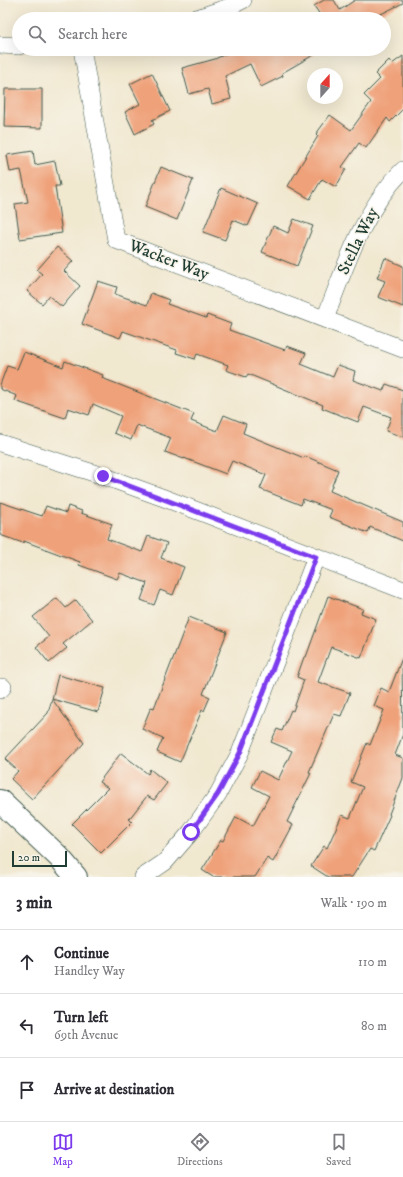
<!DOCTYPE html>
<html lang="en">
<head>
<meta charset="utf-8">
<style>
	:root { --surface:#fff; --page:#f7f7f7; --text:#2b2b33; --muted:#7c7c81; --line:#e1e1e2; --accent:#7c3aed }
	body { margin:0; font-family:"IM FELL DW Pica",serif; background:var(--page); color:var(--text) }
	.compass { position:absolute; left:307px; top:68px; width:36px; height:36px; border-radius:50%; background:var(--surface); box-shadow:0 4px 16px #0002; rotate:21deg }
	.scale { position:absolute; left:12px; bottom:10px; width:55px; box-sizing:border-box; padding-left:4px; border:2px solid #1f3d34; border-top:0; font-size:11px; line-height:14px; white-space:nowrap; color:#1f3d34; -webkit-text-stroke:3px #f7f3e8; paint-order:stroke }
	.stop { position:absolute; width:12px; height:12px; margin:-9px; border:3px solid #7c3aed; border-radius:50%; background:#fff }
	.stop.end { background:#7c3aed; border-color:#fff; box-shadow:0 1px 4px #0008 }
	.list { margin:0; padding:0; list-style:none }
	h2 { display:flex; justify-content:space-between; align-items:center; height:52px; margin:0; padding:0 16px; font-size:17px }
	h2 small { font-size:13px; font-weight:400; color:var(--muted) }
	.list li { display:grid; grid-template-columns:26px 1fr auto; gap:12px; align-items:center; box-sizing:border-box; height:64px; padding:0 16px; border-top:1px solid var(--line) }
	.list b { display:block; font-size:15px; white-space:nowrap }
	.list p { margin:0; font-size:13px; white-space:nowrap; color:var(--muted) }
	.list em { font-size:13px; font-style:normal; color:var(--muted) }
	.icon { flex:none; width:22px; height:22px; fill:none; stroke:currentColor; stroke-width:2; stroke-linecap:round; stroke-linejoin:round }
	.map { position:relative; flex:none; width:403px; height:877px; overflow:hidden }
	.search { position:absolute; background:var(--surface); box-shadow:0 4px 16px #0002; left:12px; right:12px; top:12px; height:44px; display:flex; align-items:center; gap:10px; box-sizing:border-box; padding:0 14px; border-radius:22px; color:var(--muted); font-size:15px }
	.sheet { height:244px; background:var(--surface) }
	nav { display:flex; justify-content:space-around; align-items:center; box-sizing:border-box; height:56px; border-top:1px solid var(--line); background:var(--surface); font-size:11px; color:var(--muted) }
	nav a { display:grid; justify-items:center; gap:2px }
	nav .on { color:var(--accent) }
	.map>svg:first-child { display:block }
	.building { fill:#efa179 }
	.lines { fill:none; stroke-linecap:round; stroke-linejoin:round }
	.minor-casing { stroke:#3e574b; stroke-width:18 }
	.tertiary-casing { stroke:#3e574b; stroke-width:24 }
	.minor { stroke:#fff; stroke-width:17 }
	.tertiary { stroke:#fff; stroke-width:22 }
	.route { stroke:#7c3aed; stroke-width:5 }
	.labels { text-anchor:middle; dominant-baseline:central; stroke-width:3; stroke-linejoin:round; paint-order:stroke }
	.street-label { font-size:17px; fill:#1f3d34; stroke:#f7f3e8 }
</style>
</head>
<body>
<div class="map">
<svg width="403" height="877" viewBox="0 0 403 877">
	<rect width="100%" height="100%" fill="#f7f3e8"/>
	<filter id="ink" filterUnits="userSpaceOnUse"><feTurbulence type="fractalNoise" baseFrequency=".025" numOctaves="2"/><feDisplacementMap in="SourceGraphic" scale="8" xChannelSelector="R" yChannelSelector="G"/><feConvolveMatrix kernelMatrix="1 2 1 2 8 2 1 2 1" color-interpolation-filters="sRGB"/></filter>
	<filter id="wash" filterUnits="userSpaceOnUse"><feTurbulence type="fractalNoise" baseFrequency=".012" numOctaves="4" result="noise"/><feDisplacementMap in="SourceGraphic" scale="16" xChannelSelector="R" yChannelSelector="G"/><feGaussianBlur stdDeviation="0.9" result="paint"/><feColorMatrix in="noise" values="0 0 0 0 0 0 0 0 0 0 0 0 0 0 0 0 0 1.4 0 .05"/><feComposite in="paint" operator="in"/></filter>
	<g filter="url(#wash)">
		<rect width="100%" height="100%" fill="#f1e8d0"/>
		<g id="blocks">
			<g class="building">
				<polygon points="324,0 334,0 340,10 355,0 403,0 403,3 371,19 323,19 314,6"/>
				<polygon points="236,49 324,49 282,73 283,76 261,87 250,64 225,76 231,99 212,104 208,89 189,94 182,68 215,59"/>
				<polygon points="403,56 403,109 390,122 387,118 366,148 359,143 342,167 346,169 336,187 322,179 310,199 288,186 318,136 316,134 330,115 351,130 371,102 364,95 380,79 375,74 389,60 392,64"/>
				<polygon points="152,73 170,111 152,120 154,124 135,134 125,112 140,104 130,84"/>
				<polygon points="5,89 42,89 42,128 4,127"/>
				<polygon points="33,151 35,165 55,161 60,186 55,186 62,233 20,239 15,204 28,202 21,170 10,172 7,155"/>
				<polygon points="161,167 193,180 177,220 145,207"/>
				<polygon points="221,188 258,204 248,226 233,220 225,240 203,232"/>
				<polygon points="294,219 313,226 297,266 262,252 273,226 288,233"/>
				<polygon points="57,247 73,261 64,271 80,286 62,307 49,296 42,304 27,291 42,274 37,270"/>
				<polygon points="385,258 403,266 403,307 378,297 385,281 377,278"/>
				<polygon points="98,281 117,287 115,294 147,305 151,293 169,300 167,304 206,318 207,315 231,324 229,330 285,350 287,346 306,353 301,364 333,377 338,365 355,371 353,380 383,391 386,384 403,390 403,437 386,431 391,417 364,407 358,422 322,408 323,405 248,374 246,377 226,370 228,365 197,354 195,359 176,353 177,350 123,331 120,338 82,324"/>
				<polygon points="24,352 63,367 65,361 103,375 102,378 194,414 191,421 217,431 224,415 246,424 243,433 304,458 305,456 338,470 330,491 403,522 403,541 370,527 368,533 329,517 332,510 303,499 301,505 260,489 266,475 232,461 226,474 184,458 184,459 165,452 171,438 137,425 131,440 114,433 121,416 93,404 89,415 68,408 65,418 15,401 17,396 0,389 0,385 7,366 17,369"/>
				<polygon points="0,502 42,516 46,506 66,513 68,506 82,511 81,513 112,524 107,539 142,552 148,536 167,543 161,558 184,567 173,595 160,590 154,605 141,600 147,583 120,573 117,579 79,565 80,562 24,541 23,543 0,535"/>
				<polygon points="328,596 363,609 361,613 376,619 361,658 331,647 318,682 350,693 341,716 334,714 309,772 311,773 287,822 293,825 273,862 267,858 255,877 213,877 202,870 221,840 223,841 236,817 253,826 269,796 252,787 260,771 278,780 292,751 271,742 277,729 282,731 291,710 293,711 304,680 297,677 304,657 306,657"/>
				<polygon points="57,598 66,608 76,600 92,620 63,644 67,648 49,663 36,647 49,637 33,617"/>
				<polygon points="189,617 227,632 203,694 210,697 204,711 202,710 180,762 157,752 163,738 142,729 151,707 154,708"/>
				<polygon points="402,658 403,734 395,755 403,758 403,778 389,814 390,815 374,851 370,849 352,877 328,877 311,866 324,846 327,848 342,815 350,818 363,787 351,782 367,743 370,745 384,710 374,706 381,688 389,692"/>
				<polygon points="58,675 105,688 98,712 52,699"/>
				<polygon points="52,699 84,743 32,799 11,779 18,771 5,759 48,713"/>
				<polygon points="121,753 148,774 150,769 167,783 154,800 147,796 129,819 132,822 101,853 72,824 108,788 99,782"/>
			</g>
		</g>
	</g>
	<g filter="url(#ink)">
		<use href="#blocks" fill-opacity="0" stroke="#3e574b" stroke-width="1"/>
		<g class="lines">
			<defs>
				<g id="minor">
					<polyline points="194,19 229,7 243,0"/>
					<polyline points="0,45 19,46"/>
					<polyline points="82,49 116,240 403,349"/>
					<path d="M 325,319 C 345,267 363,210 403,170"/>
					<polyline points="0,443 103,476 164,498 403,590"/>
					<polyline points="0,690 3,687"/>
					<polyline points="143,877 165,862 191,832 218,794 240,753 316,557"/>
				</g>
				<polyline id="tertiary" points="0,801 59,857 76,877"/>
			</defs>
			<use href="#minor" class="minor-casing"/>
			<use href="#tertiary" class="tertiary-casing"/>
			<use href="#minor" class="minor"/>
			<use href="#tertiary" class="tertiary"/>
		</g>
	</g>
	<g class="lines" filter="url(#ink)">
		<polyline class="route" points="103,476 316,557 240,753 218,794 191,832"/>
	</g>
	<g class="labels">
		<g class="street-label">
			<text transform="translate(358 241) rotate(-64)">Stella Way</text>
			<text transform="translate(169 260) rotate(21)">Wacker Way</text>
		</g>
	</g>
</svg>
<svg class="compass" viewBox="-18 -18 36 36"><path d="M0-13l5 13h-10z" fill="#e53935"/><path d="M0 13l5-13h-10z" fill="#7c7c81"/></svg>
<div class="scale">20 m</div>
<div class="stop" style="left:191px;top:832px"></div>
<div class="stop end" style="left:103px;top:476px"></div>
<div class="search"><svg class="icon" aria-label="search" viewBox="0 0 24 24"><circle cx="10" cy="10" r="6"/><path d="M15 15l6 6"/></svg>Search here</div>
</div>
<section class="sheet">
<h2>3 min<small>Walk · 190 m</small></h2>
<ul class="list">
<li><svg class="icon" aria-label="ahead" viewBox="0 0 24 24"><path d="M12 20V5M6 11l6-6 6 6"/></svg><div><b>Continue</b><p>Handley Way</p></div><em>110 m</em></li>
<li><svg class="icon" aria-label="left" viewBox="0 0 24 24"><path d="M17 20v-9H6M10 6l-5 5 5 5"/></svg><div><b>Turn left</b><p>69th Avenue</p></div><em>80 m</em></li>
<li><svg class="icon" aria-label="arrive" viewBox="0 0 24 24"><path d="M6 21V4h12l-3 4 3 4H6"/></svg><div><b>Arrive at destination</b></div></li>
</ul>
</section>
<nav>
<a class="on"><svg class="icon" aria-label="map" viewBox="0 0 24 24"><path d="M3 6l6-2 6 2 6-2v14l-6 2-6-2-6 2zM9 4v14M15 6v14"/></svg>Map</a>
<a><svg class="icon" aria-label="directions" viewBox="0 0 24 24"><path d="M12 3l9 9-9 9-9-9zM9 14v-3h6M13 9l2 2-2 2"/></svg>Directions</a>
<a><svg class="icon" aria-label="saved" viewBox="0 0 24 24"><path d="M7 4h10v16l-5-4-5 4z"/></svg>Saved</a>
</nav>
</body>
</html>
